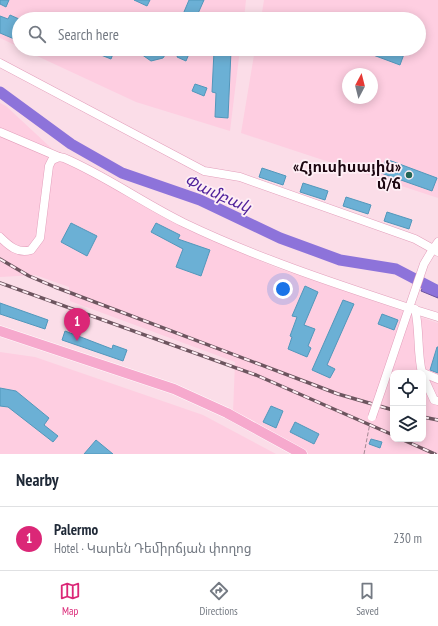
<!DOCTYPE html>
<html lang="en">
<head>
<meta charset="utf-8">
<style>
	:root { --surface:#fff; --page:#f6f6f7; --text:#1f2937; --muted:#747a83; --line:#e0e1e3; --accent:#db2777 }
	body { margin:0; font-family:"PT Sans Narrow","Noto Sans Armenian",sans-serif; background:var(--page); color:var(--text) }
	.controls { position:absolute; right:12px; bottom:12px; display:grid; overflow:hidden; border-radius:8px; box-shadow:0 2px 10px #0003 }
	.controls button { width:36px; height:36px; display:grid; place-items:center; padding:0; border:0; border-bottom:1px solid var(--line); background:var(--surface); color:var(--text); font:20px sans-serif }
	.compass { position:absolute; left:342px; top:68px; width:36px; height:36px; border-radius:50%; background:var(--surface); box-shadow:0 2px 10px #0003; rotate:7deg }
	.you { position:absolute; left:283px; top:289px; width:14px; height:14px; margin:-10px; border:3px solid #fff; border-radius:50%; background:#1a73e8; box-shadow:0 0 0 6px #1a73e833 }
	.badge { display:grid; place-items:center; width:26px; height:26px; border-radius:50%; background:var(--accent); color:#fff; font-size:13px; font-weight:700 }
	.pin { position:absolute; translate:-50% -33px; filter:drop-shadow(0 1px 2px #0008) }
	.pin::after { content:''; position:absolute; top:21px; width:14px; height:12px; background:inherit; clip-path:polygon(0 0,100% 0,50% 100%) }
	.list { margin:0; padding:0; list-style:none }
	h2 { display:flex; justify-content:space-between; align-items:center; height:52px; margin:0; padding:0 16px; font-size:17px }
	h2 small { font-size:13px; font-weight:400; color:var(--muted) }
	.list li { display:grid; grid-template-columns:26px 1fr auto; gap:12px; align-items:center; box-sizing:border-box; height:64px; padding:0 16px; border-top:1px solid var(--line) }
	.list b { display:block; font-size:15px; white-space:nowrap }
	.list p { margin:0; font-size:13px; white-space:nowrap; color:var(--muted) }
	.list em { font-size:13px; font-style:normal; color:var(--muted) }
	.icon { flex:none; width:22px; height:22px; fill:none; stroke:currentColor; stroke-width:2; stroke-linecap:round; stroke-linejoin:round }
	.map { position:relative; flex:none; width:438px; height:454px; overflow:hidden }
	.search { position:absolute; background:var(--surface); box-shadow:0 2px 10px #0003; left:12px; right:12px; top:12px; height:44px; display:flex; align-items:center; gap:10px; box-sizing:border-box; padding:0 14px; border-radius:22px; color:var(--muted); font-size:15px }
	.sheet { height:116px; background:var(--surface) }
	nav { display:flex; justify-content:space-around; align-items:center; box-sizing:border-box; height:56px; border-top:1px solid var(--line); background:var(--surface); font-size:11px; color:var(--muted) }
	nav a { display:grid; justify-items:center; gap:2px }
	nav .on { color:var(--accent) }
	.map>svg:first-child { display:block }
	.built { fill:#fecee1; fill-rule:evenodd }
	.water { fill:#8d73da; stroke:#6b529d }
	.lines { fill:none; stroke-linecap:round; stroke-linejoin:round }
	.river { stroke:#8d73da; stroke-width:11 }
	.building { fill:#6bb0d5; stroke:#5297bb }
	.minor-casing { stroke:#e39fbb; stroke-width:9 }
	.major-casing { stroke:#fff; stroke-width:11 }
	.path { stroke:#a38893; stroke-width:1; stroke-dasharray:4 2; stroke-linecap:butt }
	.minor { stroke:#fff; stroke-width:8 }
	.major { stroke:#f6a9cd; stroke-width:10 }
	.rail-casing { stroke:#6d555f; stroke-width:3.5 }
	.rail { stroke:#feeff5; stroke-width:2; stroke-dasharray:6; stroke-linecap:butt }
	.minor-bridge-casing { stroke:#e39fbb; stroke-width:9; stroke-linecap:butt }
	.minor-bridge { stroke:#fff; stroke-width:8 }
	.poi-dot { fill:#236554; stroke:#feeff5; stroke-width:1.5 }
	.labels { text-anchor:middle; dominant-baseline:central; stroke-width:3.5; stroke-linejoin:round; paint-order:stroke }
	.poi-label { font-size:15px; font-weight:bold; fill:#1c0610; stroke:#feeff5; text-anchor:end }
	.water-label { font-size:16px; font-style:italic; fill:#4e1f9a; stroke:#feeff5 }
</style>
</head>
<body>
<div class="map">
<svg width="438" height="454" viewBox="0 0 438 454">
	<rect width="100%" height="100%" fill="#fbdde8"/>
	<g class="built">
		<polygon points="0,0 246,0 244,19 19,19 19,47 0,38"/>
		<path d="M 264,0 L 438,0 L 438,198 L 241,133 L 255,49 L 419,49 L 419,19 L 261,19 ZM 348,74 L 372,74 L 372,98 L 348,98 Z"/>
		<polygon points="22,49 240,49 230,131 136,102"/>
		<path d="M 0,103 L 6,106 L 64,160 L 186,229 L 277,268 L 438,323 L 438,454 L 308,454 L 233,413 L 235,362 L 70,301 L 69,287 L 35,275 L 0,277 ZM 393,373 L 423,373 L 423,439 L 393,439 Z"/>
		<polygon points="0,352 35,357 203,415 276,454 0,454"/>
	</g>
	<polygon class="water" points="426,280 438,286 438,298 421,291"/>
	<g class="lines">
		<polyline class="river" points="0,92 71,144 122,173 200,200 280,238 340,260 396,269 438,291"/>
	</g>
	<g class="building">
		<polygon points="0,0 9,0 6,7 0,4"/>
		<polygon points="134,0 150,0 147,6"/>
		<polygon points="189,0 204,0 196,18 189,15 187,19 181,19"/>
		<polygon points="10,15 19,19 19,41 0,33 0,16 8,19"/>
		<polygon points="104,49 115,49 111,59 101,55"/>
		<polygon points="139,49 169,49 163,58 151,61 141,54"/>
		<polygon points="180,49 191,49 186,61 177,57"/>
		<polygon points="357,49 389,49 404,54 400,65"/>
		<polygon points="214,51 231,51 228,118 215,117 216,93 212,92"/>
		<polygon points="195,84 207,88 204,96 192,91"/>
		<polygon points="386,159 437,178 432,191 381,173"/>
		<polygon points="262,168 286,176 283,185 259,177"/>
		<polygon points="303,183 328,191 325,200 300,192"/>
		<polygon points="346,197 371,205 368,214 343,206"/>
		<polygon points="387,212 412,220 409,229 384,221"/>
		<polygon points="71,223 97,236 87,256 61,242"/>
		<polygon points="156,223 180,235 178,239 210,250 201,276 176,267 183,249 151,232"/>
		<polygon points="305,286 318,292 304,325 315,329 308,346 311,348 307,357 288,349 292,337 290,336 297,317 292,316"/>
		<polygon points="343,300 354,304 327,365 335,369 330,378 312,370"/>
		<polygon points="0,303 48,320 45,329 0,314"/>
		<polygon points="382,314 398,320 394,330 378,324"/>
		<polygon points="65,331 112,349 113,345 127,350 123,361 62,340"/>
		<polygon points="437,347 438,347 438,373 430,370"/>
		<polygon points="0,388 16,391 49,418 44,425 58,436 53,442 8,407 0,406"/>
		<polygon points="271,406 283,411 276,428 263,422"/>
		<polygon points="295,422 319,434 314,444 290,432"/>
		<polygon points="371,439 382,442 380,448 369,444"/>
		<polygon points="96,440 113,454 84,454"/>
	</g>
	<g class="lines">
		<defs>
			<g id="minor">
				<polyline points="0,63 204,171 240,177 415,239 433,249 424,264 409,308 438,317"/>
				<polyline points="0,132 59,157"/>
				<path d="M 0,237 C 9,246 18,254 31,250 L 40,238 L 49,166 L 52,160 L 59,157 L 64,158 C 106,176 143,203 184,223 C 257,258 333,283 409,308 L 381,391"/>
				<polyline points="438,242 433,249 438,252"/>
				<path d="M 415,309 C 420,330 417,352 422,373"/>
				<polyline points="421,372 438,379"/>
				<polyline points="423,376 434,400 438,401"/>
			</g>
			<polyline id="major" points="0,331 174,389 227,413 302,454"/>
		</defs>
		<use href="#minor" class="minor-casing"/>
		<use href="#major" class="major-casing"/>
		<polyline class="path" points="364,454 370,423"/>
		<use href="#minor" class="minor"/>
		<use href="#major" class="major"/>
		<defs>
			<g id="rail">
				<polyline points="0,259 29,276 55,287 338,394 393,410"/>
				<polyline points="0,283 256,375 393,435"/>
				<polyline points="423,417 438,420"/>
				<polyline points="401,439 435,454"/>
			</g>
		</defs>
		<use href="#rail" class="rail-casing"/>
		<use href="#rail" class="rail"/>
		<defs>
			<polyline id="minor-bridge" points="372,417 381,391"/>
		</defs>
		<use href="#minor-bridge" class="minor-bridge-casing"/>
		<use href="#minor-bridge" class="minor-bridge"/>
	</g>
	<circle class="poi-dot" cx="409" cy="175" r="4"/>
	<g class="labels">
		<g class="poi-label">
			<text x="401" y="166">«Հյուսիսային»<tspan x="401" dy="17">մ/ճ</tspan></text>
		</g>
		<g class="water-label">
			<text transform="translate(218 193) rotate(24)">Փամբակ</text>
		</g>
	</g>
</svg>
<div class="controls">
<button><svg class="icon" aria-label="locate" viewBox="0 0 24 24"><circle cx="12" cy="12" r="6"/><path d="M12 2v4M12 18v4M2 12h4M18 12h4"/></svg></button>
<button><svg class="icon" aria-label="layers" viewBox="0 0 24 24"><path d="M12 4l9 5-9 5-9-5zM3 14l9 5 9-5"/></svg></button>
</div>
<svg class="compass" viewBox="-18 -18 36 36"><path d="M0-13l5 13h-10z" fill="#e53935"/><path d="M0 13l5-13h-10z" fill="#747a83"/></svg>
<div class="you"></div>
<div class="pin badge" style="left:77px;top:341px">1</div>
<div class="search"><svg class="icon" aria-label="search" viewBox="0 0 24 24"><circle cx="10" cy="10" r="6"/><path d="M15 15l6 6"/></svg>Search here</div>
</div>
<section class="sheet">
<h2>Nearby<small></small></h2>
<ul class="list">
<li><span class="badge">1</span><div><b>Palermo</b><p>Hotel · Կարեն Դեմիրճյան փողոց</p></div><em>230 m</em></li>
</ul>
</section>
<nav>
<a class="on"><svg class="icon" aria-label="map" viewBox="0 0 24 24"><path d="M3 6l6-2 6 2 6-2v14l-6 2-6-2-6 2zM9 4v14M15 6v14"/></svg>Map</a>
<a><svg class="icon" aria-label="directions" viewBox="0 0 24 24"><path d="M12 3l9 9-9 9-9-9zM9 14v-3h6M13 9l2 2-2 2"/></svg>Directions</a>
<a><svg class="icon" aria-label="saved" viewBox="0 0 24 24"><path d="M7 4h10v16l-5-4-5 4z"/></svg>Saved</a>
</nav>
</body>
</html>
